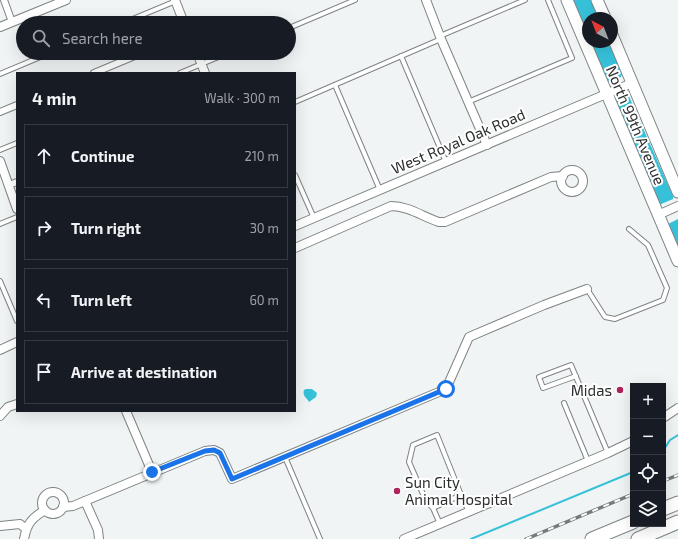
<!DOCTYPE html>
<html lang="en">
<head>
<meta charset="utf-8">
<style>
	:root { --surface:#171b24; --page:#20242c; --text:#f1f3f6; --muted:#9ea1a6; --line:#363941 }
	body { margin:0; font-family:"Exo 2",sans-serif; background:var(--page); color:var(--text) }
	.controls { position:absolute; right:12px; bottom:12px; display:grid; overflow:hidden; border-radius:0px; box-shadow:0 4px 16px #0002 }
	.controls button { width:36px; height:36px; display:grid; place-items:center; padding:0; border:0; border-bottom:1px solid var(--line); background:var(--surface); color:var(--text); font:20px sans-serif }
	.compass { position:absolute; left:582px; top:12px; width:36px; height:36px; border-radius:50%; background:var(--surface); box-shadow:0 4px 16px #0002; rotate:318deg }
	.stop { position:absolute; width:12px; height:12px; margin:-9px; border:3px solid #1a73e8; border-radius:50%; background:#fff }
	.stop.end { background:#1a73e8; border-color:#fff; box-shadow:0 1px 4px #0008 }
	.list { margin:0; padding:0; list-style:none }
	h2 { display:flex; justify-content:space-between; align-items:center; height:52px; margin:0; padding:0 16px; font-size:17px }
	h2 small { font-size:13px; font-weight:400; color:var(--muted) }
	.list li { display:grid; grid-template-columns:26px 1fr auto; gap:12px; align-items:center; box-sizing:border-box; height:64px; margin:0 8px 8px; padding:0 8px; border:1px solid var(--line); border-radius:0px }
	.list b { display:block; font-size:15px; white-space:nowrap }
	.list em { font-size:13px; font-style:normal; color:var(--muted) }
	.icon { flex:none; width:22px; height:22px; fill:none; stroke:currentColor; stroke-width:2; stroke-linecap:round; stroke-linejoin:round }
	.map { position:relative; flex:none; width:678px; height:539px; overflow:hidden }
	.search { position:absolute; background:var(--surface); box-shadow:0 4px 16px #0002; left:16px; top:16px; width:280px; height:44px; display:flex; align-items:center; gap:10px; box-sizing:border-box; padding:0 14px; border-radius:22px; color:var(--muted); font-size:15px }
	.panel { position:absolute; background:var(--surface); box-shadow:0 4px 16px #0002; left:16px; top:72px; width:280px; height:340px; border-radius:0px }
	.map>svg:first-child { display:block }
	.water { fill:#36c1d9 }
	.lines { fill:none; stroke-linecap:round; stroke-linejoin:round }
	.stream { stroke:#36c1d9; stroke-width:2 }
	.service-casing { stroke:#7e8384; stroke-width:6 }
	.pedestrian-casing { stroke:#7e8384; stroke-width:8 }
	.minor-casing { stroke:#7e8384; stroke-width:10 }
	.secondary-casing { stroke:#7e8384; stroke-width:13 }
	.trunk-casing { stroke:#7e8384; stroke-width:15 }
	.service { stroke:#fff; stroke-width:4 }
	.pedestrian { stroke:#fff; stroke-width:6 }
	.minor { stroke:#fff; stroke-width:8 }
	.secondary { stroke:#fff; stroke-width:11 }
	.trunk { stroke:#fff; stroke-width:13 }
	.rail-casing { stroke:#777a7b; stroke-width:3.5 }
	.rail { stroke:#fff; stroke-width:2; stroke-dasharray:6; stroke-linecap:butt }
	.route { stroke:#1a73e8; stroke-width:5 }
	.poi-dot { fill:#b0235c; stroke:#fff; stroke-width:1.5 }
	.labels { text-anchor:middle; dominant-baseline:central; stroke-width:4; stroke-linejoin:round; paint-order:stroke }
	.street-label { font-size:15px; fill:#2b2d2e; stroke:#fff }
	.poi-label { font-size:15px; fill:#2b2d2e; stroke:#fff; text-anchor:end }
</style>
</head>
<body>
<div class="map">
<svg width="678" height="539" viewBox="0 0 678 539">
	<rect width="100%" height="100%" fill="#f0f4f5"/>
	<g class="water">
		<polygon points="573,0 591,0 599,18 588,18 588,34"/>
		<polygon points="591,42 609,42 622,74 621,77 608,82"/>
		<polygon points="628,94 673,196 673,199 659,205 615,101 616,98"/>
		<polygon points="678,219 678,248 668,224"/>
		<path d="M 306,389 L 312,389 L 317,393 L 316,397 L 309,402 C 307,398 302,396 304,390 Z"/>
	</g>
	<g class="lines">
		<g class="stream">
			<polyline points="663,451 670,440 678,435"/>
			<polyline points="471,539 633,472"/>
		</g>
		<defs>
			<g id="service">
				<polyline points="123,23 176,1"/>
				<polyline points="289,28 355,0"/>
				<polyline points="440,36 525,0"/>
				<polyline points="401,56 446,162"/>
				<polyline points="180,73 228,53"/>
				<polyline points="0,74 50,53"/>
				<polyline points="335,85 380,190"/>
				<polyline points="295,102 441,39"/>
				<polyline points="468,102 572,58 548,0"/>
				<polyline points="0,150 17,143"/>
				<polyline points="295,175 314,218"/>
				<polyline points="0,224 17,217"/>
				<polyline points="0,281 17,321"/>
				<polyline points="587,289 605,317 615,319 663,300 667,288 648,245 629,229"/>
				<polyline points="576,376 543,388 539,377 571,365 608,453"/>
				<polyline points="564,403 588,461"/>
				<polyline points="285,457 320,539"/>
				<polyline points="433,508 426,501 409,462 413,445 437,435 461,495"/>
				<polyline points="440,524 433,508 461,495 469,512"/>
			</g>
			<g id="pedestrian">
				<polyline points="4,0 12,22"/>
				<polyline points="94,73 142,53"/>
				<polyline points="0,112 17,105"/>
				<polyline points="9,185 17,182"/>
			</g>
			<g id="minor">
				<polyline points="175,0 184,23"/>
				<polyline points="426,0 441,39 487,145"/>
				<polyline points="0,27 66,0"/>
				<polyline points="197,53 205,73"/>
				<polyline points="0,161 17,209"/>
				<circle cx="572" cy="181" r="11"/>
				<polyline points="658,215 678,206"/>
				<polyline points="295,226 632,83"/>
				<path d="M 295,248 L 391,206 C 409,206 423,217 439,222 L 445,222 L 551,177 L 563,176"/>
				<polyline points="0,350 17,342"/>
				<polyline points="126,411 152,472"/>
				<polyline points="0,416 8,407 17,404"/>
				<polyline points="663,418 678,408"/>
				<circle cx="53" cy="503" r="11"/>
				<polyline points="85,501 98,530 99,539"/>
				<polyline points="63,507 73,506 205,451 214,450 220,453 232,479 446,389 469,337 544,305 587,289"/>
				<polyline points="0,526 20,524 26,529"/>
				<path d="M 24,539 C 27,523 32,518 45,510"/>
				<polyline points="404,539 608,453 633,441"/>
			</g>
			<g id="secondary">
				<polyline points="567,0 678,261"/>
				<polyline points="597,0 605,18"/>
				<polyline points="612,35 678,192"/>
			</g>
			<g id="trunk">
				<polyline points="663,509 678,503"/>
				<polyline points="592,539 633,522"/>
				<polyline points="638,539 678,522"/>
			</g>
		</defs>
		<use href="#service" class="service-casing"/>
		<use href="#pedestrian" class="pedestrian-casing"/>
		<use href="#minor" class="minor-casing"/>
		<use href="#secondary" class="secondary-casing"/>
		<use href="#trunk" class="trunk-casing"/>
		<use href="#service" class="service"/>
		<use href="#pedestrian" class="pedestrian"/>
		<use href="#minor" class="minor"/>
		<use href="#secondary" class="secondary"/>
		<use href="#trunk" class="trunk"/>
		<defs>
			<g id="rail">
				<polyline points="663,481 678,475"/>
				<polyline points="526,539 633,494"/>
			</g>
		</defs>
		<use href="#rail" class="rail-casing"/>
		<use href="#rail" class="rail"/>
	</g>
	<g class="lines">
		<polyline class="route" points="152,472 205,451 214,450 220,453 232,479 446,389"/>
	</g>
	<g class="poi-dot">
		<circle cx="620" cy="390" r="4"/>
		<circle cx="397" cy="491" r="4"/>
	</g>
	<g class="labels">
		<g class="street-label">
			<text transform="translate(636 125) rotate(67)">North 99th Avenue</text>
			<text transform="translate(458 141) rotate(-23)">West Royal Oak Road</text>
		</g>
		<g class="poi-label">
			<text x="612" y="390">Midas</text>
			<text x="405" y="482" text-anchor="start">Sun City<tspan x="405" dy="17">Animal Hospital</tspan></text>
		</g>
	</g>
</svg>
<div class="controls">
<button>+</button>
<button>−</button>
<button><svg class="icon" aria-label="locate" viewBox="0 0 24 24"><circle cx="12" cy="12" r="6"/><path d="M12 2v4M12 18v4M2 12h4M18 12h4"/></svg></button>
<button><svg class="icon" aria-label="layers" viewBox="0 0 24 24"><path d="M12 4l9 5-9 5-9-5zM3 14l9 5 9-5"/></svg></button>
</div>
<svg class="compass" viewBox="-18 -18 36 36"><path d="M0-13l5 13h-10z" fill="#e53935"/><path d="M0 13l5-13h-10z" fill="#9ea1a6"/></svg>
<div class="stop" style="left:446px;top:389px"></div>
<div class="stop end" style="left:152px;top:472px"></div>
<div class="search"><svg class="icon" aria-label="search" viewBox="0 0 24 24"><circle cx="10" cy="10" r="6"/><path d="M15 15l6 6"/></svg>Search here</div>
<section class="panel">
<h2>4 min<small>Walk · 300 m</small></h2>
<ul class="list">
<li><svg class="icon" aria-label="ahead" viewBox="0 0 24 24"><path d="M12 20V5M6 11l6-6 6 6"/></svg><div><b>Continue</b></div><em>210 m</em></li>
<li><svg class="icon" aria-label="right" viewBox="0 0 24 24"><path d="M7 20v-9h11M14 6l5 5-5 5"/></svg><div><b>Turn right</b></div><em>30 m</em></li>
<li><svg class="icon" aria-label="left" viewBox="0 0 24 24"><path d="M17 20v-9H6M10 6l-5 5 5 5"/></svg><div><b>Turn left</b></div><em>60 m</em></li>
<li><svg class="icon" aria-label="arrive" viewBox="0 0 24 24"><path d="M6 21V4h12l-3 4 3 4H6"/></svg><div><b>Arrive at destination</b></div></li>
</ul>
</section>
</div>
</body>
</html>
